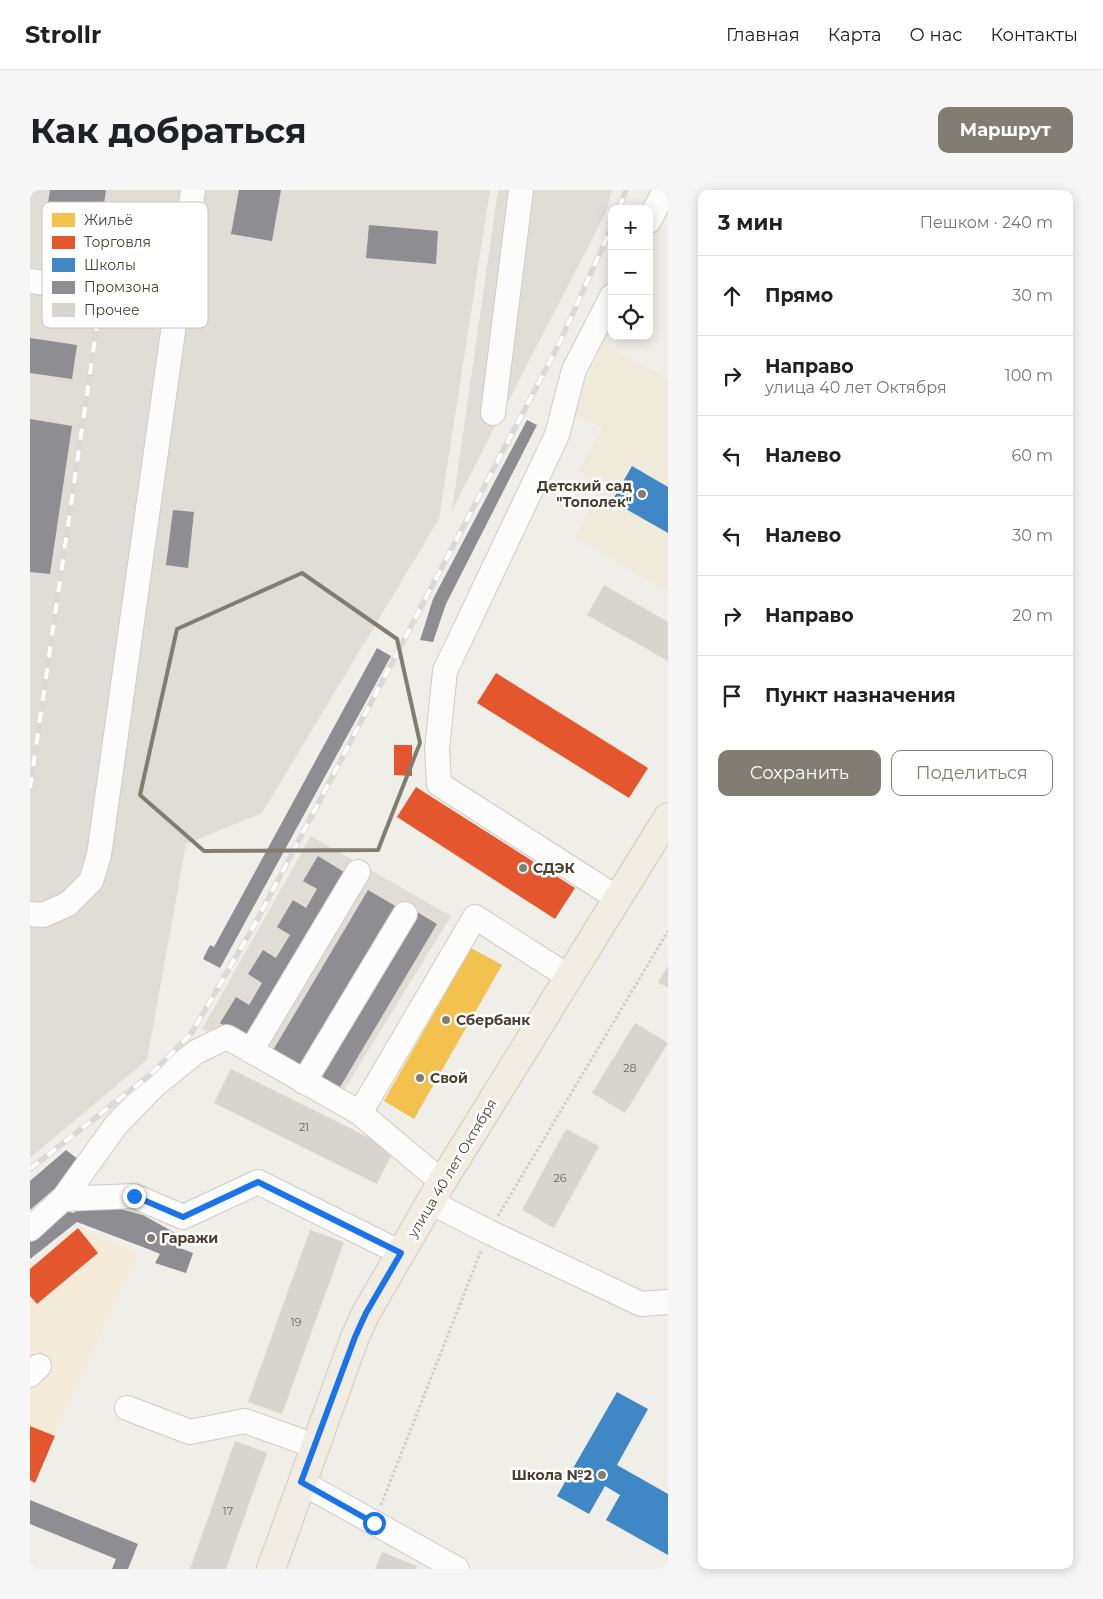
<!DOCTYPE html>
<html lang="ru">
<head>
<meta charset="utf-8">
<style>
	:root { --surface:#fff; --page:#f6f6f6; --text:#202124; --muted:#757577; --line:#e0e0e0; --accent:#827d72 }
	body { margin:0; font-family:Montserrat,sans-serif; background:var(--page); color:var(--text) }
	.controls { position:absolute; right:15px; top:15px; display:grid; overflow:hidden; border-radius:10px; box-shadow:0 2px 12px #0003 }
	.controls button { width:45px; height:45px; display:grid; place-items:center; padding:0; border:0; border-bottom:1px solid var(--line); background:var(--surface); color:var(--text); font:25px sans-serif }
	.stop { position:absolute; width:15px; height:15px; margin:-11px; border:4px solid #1a73e8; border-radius:50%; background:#fff }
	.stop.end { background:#1a73e8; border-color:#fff; box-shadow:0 1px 5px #0008 }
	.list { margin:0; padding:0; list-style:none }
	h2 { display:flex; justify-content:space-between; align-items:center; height:65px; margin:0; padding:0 20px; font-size:21px }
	h2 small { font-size:16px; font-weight:400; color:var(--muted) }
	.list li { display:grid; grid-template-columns:32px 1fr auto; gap:15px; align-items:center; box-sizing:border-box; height:80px; padding:0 20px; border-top:1px solid var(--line) }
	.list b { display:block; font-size:19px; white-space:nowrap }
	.list p { margin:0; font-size:16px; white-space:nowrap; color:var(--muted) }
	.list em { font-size:16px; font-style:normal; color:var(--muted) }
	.actions { display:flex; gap:10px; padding:15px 20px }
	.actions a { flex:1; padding:11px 0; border:1px solid var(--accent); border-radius:10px; text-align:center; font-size:18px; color:var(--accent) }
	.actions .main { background:var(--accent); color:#fff }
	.icon { flex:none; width:28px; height:28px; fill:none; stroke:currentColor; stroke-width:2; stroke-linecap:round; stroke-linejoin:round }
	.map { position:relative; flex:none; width:638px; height:1379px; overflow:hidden; border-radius:10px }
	header { display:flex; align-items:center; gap:30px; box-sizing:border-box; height:70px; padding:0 25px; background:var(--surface); border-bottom:1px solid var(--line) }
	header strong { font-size:24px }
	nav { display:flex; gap:28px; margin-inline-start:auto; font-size:18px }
	.intro { display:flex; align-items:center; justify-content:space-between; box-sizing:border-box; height:120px; padding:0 30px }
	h1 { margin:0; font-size:35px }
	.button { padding:12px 22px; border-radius:10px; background:var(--accent); color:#fff; font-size:18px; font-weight:700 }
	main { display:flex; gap:30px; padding:0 30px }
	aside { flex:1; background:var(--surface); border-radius:10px; box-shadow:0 2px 12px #0003 }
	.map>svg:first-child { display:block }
	.commercial { fill:#f4ebd9 }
	.industrial { fill:#e0ddd6 }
	.education { fill:#efead9 }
	.homes { fill:#f2c14e }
	.shops { fill:#e4572e }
	.schools { fill:#3f88c5 }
	.industry { fill:#8d8d92 }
	.building { fill:#d8d5cf }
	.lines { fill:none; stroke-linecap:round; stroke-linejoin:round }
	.minor-casing { stroke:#ceccc5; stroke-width:26 }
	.major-casing { stroke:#d4ccb3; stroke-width:30 }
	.path { stroke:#d1cec9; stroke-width:3; stroke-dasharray:2.5 2.5; stroke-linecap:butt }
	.minor { stroke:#fdfcfc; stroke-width:24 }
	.major { stroke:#f1ede2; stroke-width:28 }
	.rail-casing { stroke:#d9d9d8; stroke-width:5.5 }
	.rail { stroke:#fff; stroke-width:4; stroke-dasharray:11; stroke-linecap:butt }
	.route { stroke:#1a73e8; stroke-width:6 }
	.marked { fill:none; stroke:#827d72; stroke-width:4; stroke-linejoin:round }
	.poi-dot { fill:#827d72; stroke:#fff; stroke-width:2 }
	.labels { text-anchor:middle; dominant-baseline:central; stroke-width:5; stroke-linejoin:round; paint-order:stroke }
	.number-label { font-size:11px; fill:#6d675c }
	.poi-label { font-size:14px; font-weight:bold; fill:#474033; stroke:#fff; text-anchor:start }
	.street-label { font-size:14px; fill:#474033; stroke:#fff }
	.key { fill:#fff; stroke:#c8c6c2; stroke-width:1 }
	.key-label { font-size:14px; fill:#474033 }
</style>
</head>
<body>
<header>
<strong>Strollr</strong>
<nav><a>Главная</a><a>Карта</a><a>О нас</a><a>Контакты</a></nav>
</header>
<div class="intro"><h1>Как добраться</h1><a class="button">Маршрут</a></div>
<main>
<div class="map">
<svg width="638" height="1379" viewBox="0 0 638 1379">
	<rect width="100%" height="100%" fill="#f0eee8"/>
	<polygon class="commercial" points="48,1038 108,1064 0,1297 0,1076"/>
	<g class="industrial">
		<polygon points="0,0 460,0 409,329 232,623 156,654 117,870 0,968"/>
		<polygon points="468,0 582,0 576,22 422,320"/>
		<polygon points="281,646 421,726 303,918 172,839"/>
	</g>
	<polygon class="education" points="573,154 638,189 638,402 545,347 572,295 549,281 572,238 542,222"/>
	<polygon class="homes" points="441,758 472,775 384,929 354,911"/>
	<g class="shops">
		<polygon points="466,483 618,578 599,608 447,513"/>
		<polygon points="364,555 382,555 382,586 364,585"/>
		<polygon points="386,597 545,698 525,729 367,627"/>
		<polygon points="48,1038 68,1063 7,1114 0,1106 0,1079"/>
		<polygon points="0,1236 25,1246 5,1293 0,1290"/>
	</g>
	<g class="schools">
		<polygon points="602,276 638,297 638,343 582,311"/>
		<polygon points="587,1202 618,1219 587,1275 638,1304 638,1365 576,1330 590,1305 575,1296 559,1324 527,1306"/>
	</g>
	<g class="industry">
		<polygon points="20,0 76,0 72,28 17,20"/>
		<polygon points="209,0 251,0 242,51 201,44"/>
		<polygon points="339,35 408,41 406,74 336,68"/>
		<polygon points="0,148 47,155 42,189 0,183"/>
		<polygon points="0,229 42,236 20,384 0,382"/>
		<polygon points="497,230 507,235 416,414 403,452 390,450 403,409"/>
		<polygon points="143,320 164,322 158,378 136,375"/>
		<polygon points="347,458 361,466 190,778 173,769 180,755 184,757"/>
		<polygon points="288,666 317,684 218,850 190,833 206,807 219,815 232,793 218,784 233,760 246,768 260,745 247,737 263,710 276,718 287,699 273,691"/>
		<polygon points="338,700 367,717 270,879 242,862"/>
		<polygon points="387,722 407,734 307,902 287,891"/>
		<polygon points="36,960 49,970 30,994 0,1020 0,991"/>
		<polygon points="54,1012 64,1012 113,1025 152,1047 150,1058 163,1063 156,1083 125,1073 130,1064 118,1059 47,1032 0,1069 0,1050 35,1021 44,1023"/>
		<polygon points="0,1310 108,1354 98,1379 82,1379 86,1369 0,1334"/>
	</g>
	<g class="building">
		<polygon points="574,395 638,432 638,471 557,425"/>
		<polygon points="638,776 638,798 628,792"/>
		<polygon points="605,833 638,853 595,923 562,903"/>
		<polygon points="201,879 364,960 347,994 184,913"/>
		<polygon points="536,939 569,956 524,1038 492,1020"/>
		<polygon points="280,1040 314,1052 252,1224 218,1212"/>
		<polygon points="205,1251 237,1263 196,1379 160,1379"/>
		<polygon points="352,1362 387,1376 386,1379 345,1379"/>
	</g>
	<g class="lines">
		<defs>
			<g id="minor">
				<polyline points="619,31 635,0"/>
				<polyline points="0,91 92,104 150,89"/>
				<polyline points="582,106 544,180 527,245 415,481 407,559 409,594 587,708"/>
				<polyline points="463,223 491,0"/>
				<polyline points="0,724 13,725 38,714 61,691 69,665 163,0"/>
				<polyline points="221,861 328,682"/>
				<polyline points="274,892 375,724"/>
				<polyline points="330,923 445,727 539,787"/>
				<polyline points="33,1009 104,1006 153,1027 228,992 371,1063"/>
				<polyline points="400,1012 459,1042 611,1114 638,1112"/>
				<polyline points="0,1039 33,1009 86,935 124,896 166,862 197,847 330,923 412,992"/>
				<polyline points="0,1185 9,1176"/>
				<polyline points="97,1218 160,1242 215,1231 285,1256"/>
				<polyline points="271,1292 427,1379"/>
			</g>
			<polyline id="major" points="241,1379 325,1147 336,1123 412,992 638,627"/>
		</defs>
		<use href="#minor" class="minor-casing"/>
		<use href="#major" class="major-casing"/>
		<g class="path">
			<polyline points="468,1026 638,741"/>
			<polyline points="351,1315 451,1061"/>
		</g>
		<use href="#minor" class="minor"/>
		<use href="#major" class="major"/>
		<defs>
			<g id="rail">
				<polyline points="589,19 596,0"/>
				<polyline points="0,598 69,121"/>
				<polyline points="0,979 120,885 161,844 225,734 530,152 582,36"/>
			</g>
		</defs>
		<use href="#rail" class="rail-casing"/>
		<use href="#rail" class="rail"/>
	</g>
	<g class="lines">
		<polyline class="route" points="104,1006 153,1027 228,992 371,1063 336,1123 325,1147 271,1292 344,1333"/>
	</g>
	<path class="marked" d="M 272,383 L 367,449 L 390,553 L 348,660 L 174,661 L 110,605 L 147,439 Z"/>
	<g class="poi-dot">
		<circle cx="612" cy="304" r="5"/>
		<circle cx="493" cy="678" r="5"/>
		<circle cx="416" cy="830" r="5"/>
		<circle cx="390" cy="888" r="5"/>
		<circle cx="121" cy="1048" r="5"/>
		<circle cx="572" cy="1285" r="5"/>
	</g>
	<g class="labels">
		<g class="number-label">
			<text x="600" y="878">28</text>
			<text x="274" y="937">21</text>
			<text x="530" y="988">26</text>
			<text x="266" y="1132">19</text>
			<text x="198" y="1321">17</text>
		</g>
		<g class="poi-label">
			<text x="602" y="296" text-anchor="end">Детский сад<tspan x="602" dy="16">"Тополек"</tspan></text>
			<text x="503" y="678">СДЭК</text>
			<text x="426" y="830">Сбербанк</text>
			<text x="400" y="888">Свой</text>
			<text x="131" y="1048">Гаражи</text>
			<text x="562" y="1285" text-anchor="end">Школа №2</text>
		</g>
		<g class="street-label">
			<text transform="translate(422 978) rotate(-59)">улица 40 лет Октября</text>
		</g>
	</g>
	<rect x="12" y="12" width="166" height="126" rx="8" class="key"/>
	<rect x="22" y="23" width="23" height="14" fill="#f2c14e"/>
	<rect x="22" y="46" width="23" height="13" fill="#e4572e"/>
	<rect x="22" y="68" width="23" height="14" fill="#3f88c5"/>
	<rect x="22" y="91" width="23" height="13" fill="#8d8d92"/>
	<rect x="22" y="113" width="23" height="14" fill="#d8d5cf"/>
	<g class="key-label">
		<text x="54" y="35">Жильё</text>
		<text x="54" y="57">Торговля</text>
		<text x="54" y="80">Школы</text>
		<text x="54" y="102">Промзона</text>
		<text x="54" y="125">Прочее</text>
	</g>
</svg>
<div class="controls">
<button>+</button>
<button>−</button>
<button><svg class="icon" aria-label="locate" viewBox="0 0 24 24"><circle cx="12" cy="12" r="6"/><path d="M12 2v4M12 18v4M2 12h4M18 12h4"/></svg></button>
</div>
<div class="stop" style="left:344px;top:1333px"></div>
<div class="stop end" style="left:104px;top:1006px"></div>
</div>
<aside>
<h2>3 мин<small>Пешком · 240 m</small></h2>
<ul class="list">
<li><svg class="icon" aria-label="ahead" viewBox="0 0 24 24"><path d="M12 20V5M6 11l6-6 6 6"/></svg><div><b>Прямо</b></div><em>30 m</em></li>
<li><svg class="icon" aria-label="right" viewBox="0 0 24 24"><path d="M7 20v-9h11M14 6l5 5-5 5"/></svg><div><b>Направо</b><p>улица 40 лет Октября</p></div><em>100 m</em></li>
<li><svg class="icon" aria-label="left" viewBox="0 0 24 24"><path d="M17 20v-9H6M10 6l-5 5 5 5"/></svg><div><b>Налево</b></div><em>60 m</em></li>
<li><svg class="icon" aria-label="left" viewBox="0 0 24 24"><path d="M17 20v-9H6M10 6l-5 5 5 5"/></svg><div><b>Налево</b></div><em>30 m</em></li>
<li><svg class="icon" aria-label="right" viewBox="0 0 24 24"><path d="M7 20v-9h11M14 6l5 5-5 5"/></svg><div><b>Направо</b></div><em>20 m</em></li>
<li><svg class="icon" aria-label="arrive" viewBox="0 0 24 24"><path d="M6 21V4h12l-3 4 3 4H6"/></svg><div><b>Пункт назначения</b></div></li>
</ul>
<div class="actions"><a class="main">Сохранить</a><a>Поделиться</a></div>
</aside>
</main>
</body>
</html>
